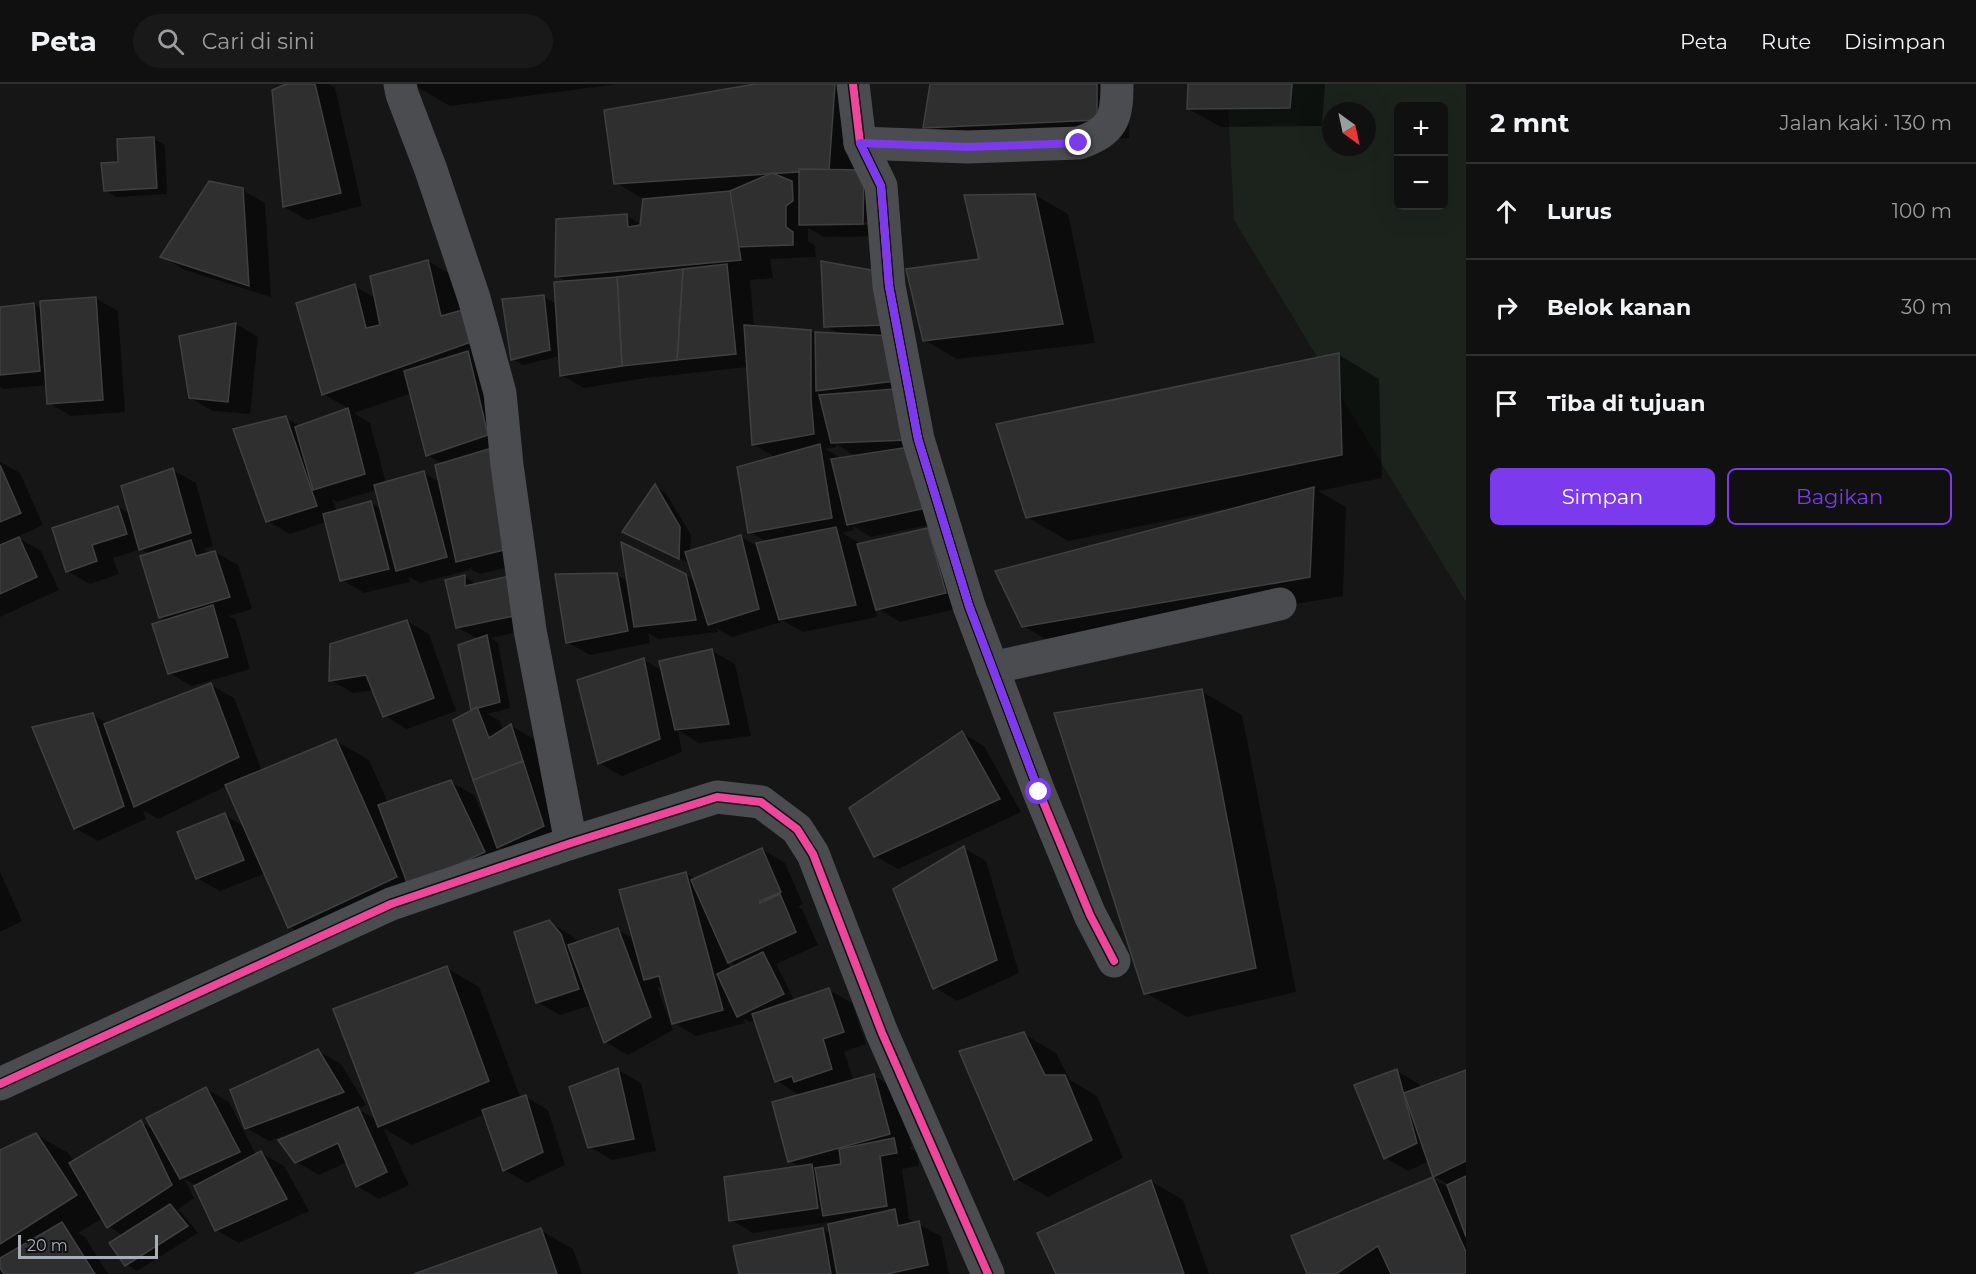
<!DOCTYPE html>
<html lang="id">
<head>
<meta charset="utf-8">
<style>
	:root { --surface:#101010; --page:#191919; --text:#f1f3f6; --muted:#9c9d9f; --line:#303030; --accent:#7c3aed }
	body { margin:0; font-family:Montserrat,sans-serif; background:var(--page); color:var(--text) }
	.controls { position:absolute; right:18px; top:18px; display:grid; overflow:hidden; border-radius:9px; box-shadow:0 6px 24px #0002 }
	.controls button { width:54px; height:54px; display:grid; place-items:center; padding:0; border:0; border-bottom:2px solid var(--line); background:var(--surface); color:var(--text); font:30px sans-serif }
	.compass { position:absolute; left:1322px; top:18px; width:54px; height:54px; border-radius:50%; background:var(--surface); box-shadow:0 6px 24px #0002; rotate:147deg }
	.scale { position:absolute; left:18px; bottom:15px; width:140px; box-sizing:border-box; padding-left:6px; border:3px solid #a7aeb8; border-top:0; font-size:16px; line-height:21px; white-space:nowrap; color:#a7aeb8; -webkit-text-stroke:4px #101012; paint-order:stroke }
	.stop { position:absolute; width:18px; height:18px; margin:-14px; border:4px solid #7c3aed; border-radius:50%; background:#fff }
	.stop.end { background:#7c3aed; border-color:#fff; box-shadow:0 2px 6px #0008 }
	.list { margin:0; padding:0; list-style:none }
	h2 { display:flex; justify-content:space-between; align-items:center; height:78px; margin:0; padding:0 24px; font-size:26px }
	h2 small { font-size:20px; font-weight:400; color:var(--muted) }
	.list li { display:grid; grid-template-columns:39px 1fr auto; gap:18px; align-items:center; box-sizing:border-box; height:96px; padding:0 24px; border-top:2px solid var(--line) }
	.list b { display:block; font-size:22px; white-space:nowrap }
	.list em { font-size:20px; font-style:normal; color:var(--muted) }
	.actions { display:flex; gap:12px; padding:18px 24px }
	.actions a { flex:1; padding:14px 0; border:2px solid var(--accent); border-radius:9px; text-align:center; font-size:21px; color:var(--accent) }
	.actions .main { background:var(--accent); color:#fff }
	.icon { flex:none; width:33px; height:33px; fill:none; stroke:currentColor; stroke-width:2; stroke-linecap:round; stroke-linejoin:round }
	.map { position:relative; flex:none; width:1466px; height:1190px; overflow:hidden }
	header { display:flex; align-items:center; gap:36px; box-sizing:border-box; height:84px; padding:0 30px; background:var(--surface); border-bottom:2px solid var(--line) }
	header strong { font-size:28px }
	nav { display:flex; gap:33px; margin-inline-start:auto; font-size:21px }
	.search { width:420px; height:54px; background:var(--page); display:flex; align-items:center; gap:15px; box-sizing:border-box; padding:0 21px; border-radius:33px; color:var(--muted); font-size:22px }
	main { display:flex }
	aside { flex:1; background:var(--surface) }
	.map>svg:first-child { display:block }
	.green { fill:#1c231c; fill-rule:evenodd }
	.shadow { fill:#0007; fill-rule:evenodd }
	.building { fill:#2f2f30; stroke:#3e4042; stroke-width:1.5 }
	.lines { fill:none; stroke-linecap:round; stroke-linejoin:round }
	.minor { stroke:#4a4c4f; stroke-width:33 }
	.cycleway-casing { stroke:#101012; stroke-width:11 }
	.cycleway { stroke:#ed469a; stroke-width:8 }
	.route { stroke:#7c3aed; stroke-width:8 }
</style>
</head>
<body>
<header>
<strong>Peta</strong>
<div class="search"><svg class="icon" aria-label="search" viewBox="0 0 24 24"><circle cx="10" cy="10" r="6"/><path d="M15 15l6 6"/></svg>Cari di sini</div>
<nav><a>Peta</a><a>Rute</a><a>Disimpan</a></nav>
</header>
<main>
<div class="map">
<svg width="1466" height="1190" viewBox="0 0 1466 1190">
	<rect width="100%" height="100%" fill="#161616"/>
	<path class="green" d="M 1227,0 L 1466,0 L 1466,518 L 1234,136 ZM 1398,22 L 1444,22 L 1444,122 L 1398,122 ZM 1331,27 L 1367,27 L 1367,63 L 1331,63 Z"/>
	<g class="shadow">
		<polygon points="290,0 328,0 335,4 362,122 307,136 284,123"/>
		<polygon points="412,0 618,0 450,22"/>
		<path d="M 764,0 L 857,0 L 886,152 L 824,153 L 808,144 L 808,157 L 815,162 L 816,173 L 770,175 L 773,194 L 750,196 L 754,243 L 842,251 L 826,242 L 881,190 L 948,437 L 871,453 L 853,442 L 854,446 L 842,449 L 858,458 L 859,461 L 928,446 L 951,459 L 968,522 L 900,538 L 875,523 L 877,533 L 803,548 L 780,535 L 781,538 L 732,553 L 717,545 L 718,548 L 658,555 L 648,549 L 650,559 L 590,571 L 567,558 L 617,491 L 629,498 L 685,491 L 696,498 L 691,480 L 635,453 L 655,402 L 666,409 L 691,451 L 690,468 L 741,453 L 759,463 L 767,458 L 750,448 L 777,374 L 753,360 L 748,283 L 646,294 L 584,304 L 561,291 L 560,272 L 523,281 L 512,275 L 544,213 L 557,220 L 568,198 L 557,192 L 627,132 L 641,140 L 644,115 L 616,99 ZM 871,138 L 871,141 L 822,142 L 822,139 ZM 836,360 L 857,373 L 843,375 L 825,365 L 836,363 Z"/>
		<polygon points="932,0 1130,0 1129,54 957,62 924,43"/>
		<polygon points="1190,0 1325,0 1322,42 1221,43 1188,25"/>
		<polygon points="154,55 165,61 167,110 116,113 105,106 120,80"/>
		<polygon points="242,106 265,119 271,213 185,186 163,173"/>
		<polygon points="1035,111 1068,130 1095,259 957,275 924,256 981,176"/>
		<path d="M 428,177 L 460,196 L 530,478 L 480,490 L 469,484 L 469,486 L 420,499 L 409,493 L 410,498 L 364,509 L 342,496 L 326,438 L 290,450 L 267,437 L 286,334 L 301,343 L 350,325 L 323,310 L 354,202 L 376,214 ZM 412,309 L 427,371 L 443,380 L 440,398 L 424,389 L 386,399 L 370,339 L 354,329 ZM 376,406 L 381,425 L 371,419 L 337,428 L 332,415 L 337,418 Z"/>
		<polygon points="95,214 118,227 125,328 71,332 49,319 47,301 4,305 0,303 0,224 33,220 42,225"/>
		<polygon points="236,240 258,253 250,330 213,327 190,314"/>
		<polygon points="1339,271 1379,295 1382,394 1318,407 1346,423 1343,512 1056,561 1023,542 1224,428 1224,425 1068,457 1027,433"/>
		<polygon points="0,378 20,389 43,441 17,453 41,467 59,506 0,533"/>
		<polygon points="173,386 196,399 213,462 203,465 211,469 215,468 238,481 252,525 229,532 236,536 250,585 192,602 169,589 167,537 160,533 150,471 141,465 113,474 119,490 90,500 67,487 118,423 131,431"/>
		<polygon points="465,493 545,542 491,554 498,559 510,624 487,630 500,637 503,647 511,642 534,655 566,755 521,776 498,763 507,781 322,862 290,843 266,789 220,807 197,794 225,731 245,743 227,702 158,735 143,726 146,735 98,757 75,744 93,631 109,640 211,601 234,614 262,687 336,657 369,676 388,719 451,698 474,711 489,745 492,744 474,626 478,555 457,543 447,497"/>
		<polygon points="407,537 429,550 456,627 407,645 385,632 374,606 353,609 330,596"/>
		<polygon points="712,567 735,580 751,652 699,659 678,646 682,668 622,692 599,679 644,576 663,587"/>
		<polygon points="1201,607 1242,631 1296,908 1187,933 1146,909"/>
		<polygon points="962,649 984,662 1021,728 898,785 875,772"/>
		<polygon points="964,764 986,777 1019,889 957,917 934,903"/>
		<path d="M 762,765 L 785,779 L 803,820 L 798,823 L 802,825 L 818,861 L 776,880 L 795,918 L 829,906 L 852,919 L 866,960 L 844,968 L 854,997 L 874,992 L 897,1005 L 912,1063 L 909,1064 L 917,1068 L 919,1082 L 902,1085 L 909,1135 L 941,1152 L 949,1190 L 741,1190 L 823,1145 L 831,1150 L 829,1138 L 753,1149 L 731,1136 L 801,1083 L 789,1077 L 801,1012 L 777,997 L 756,935 L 750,938 L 744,935 L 745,939 L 696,952 L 674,939 L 665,906 L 657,902 L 673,946 L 628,971 L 605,958 L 592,921 L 560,931 L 537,918 L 548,838 L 571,851 L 579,859 L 618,846 L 634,855 L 685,789 L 696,795 ZM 728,877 L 737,882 L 730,885 Z"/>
		<polygon points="0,788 22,837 0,848"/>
		<polygon points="447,884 479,903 521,1015 526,1013 548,1026 565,1081 527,1099 504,1086 485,1030 412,1061 383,1044 409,1101 379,1115 357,1102 347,1078 319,1091 296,1078 302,1048 301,1045 269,1057 246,1044 318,967 341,980 366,1021 357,1025 377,1036"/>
		<polygon points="1024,950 1056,969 1070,996 1097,1012 1123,1074 1048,1113 1016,1095"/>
		<polygon points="618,986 641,999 656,1067 612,1076 590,1063"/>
		<polygon points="1397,987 1419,1000 1420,1004 1466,987 1466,1190 1309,1190 1433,1095 1453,1106 1454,1104 1434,1092 1429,1077 1408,1087 1385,1074"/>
		<polygon points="206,1005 229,1018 256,1071 261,1069 284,1082 309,1127 239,1159 216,1146 197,1102 184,1095 194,1114 177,1126 182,1129 198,1149 137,1187 126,1180 124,1152 109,1143 103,1134 78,1149 85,1153 108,1190 0,1190 0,1068 35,1050 68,1069 74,1077 141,1038 154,1046"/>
		<polygon points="1151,1097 1183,1116 1209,1190 1057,1190"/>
		<polygon points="540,1146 573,1165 582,1190 419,1190"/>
	</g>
	<g class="building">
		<polygon points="286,0 315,0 341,109 283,123 272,6"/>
		<polygon points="755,0 835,0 829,86 614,100 604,26"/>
		<polygon points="930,0 1097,0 1097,36 923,44"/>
		<polygon points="1188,0 1292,0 1290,24 1187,25"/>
		<polygon points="154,53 157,104 104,107 101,79 118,78 117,55"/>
		<polygon points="799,85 864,86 863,140 799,141"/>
		<polygon points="772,89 792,97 793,117 786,122 786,143 793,148 793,161 736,163 730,107"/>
		<polygon points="209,97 243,104 249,202 160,173"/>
		<polygon points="730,107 741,176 555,193 556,135 627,130 628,143 640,141 643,115"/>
		<polygon points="1035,110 1063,240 923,257 906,185 979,175 964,111"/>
		<polygon points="428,176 441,232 466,225 471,258 322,311 296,219 355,200 366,244 380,241 370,192"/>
		<polygon points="821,177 882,188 886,241 824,243"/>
		<polygon points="727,180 736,270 677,276 683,185"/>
		<polygon points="683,185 677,276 622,282 617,193"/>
		<polygon points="617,193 622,282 560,292 554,198"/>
		<polygon points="544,211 550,266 511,276 502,215"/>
		<polygon points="96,213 103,316 47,320 40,217"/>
		<polygon points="34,219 40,287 0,291 0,223"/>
		<polygon points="236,239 228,318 189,314 179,252"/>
		<polygon points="744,241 811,246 811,315 814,350 752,361"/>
		<polygon points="815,248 894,252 895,297 816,307"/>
		<polygon points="468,267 488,351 426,372 404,287"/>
		<polygon points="1339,269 1342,371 1026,434 996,340"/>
		<polygon points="895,305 908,356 831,359 819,311"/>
		<polygon points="348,324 365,390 313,406 295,343"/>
		<polygon points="286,332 317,422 266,438 233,345"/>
		<polygon points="820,360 832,434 748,449 737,383"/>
		<polygon points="909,363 926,424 847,441 831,375"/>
		<polygon points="492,364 508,465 456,478 435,381"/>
		<polygon points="0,381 21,429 0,438"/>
		<polygon points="173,384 191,449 139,466 121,402"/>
		<polygon points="424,387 447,473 396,487 374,401"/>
		<polygon points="655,400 680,443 679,475 622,448"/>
		<polygon points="1314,403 1310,493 1022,543 995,487"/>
		<polygon points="371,417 389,485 340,497 323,430"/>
		<polygon points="118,422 127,450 92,461 97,477 66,488 52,444"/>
		<polygon points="836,443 856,521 779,536 756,459"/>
		<polygon points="928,444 946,509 876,526 857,460"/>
		<polygon points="741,451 759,525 708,541 685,468"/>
		<polygon points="19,453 37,493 0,510 0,461"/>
		<polygon points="191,456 196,472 215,467 230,513 159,534 140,472"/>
		<polygon points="621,458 686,490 696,536 634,543"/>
		<polygon points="617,489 628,547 566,559 555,490"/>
		<polygon points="465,491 465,502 514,491 523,530 456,544 445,496"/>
		<polygon points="213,521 228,573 168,590 152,540"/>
		<polygon points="407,536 434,614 383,633 366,591 329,597 330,560"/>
		<polygon points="487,551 500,618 471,626 458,561"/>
		<polygon points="712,565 729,640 675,646 659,577"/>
		<polygon points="644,574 660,655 598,680 577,596"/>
		<polygon points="211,599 239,673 134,723 104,640"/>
		<polygon points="1202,605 1256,884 1144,910 1054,629"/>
		<polygon points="477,623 489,654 511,640 523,677 473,696 453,636"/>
		<polygon points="93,629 124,722 74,745 32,643"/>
		<polygon points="962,647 1000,715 874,773 849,724"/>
		<polygon points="336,655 397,793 288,844 225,701"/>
		<polygon points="523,677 544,742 497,764 473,696"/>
		<polygon points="451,696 485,768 409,804 378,721"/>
		<polygon points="225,729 244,776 196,795 177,748"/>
		<polygon points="964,762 997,876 933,905 893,805"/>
		<polygon points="762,764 781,808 760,817 760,819 780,810 796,848 728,879 691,796"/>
		<polygon points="686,788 723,926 672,940 659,892 644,896 619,806"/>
		<polygon points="549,836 561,850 579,905 536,919 514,848"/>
		<polygon points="618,844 651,933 604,959 568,861"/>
		<polygon points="763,868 784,910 737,933 717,890"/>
		<polygon points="447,882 489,997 378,1043 333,925"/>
		<polygon points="829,904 844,948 823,955 832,985 794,998 792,992 775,998 752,930"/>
		<polygon points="1024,948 1045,991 1065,991 1092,1056 1014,1096 959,967"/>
		<polygon points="318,965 344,1008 245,1045 230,1006"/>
		<polygon points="618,984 634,1055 588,1064 569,1003"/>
		<polygon points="1397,985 1417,1059 1384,1075 1354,1001"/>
		<polygon points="1466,986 1466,1077 1433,1093 1404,1009"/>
		<polygon points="874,990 890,1050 788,1078 772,1018"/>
		<polygon points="206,1003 240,1068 180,1095 146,1034"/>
		<polygon points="526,1011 543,1068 503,1087 482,1026"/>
		<polygon points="358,1023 387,1088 356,1103 338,1059 295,1079 278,1056"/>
		<polygon points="141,1036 172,1101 107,1144 69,1079"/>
		<polygon points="36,1049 77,1111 0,1160 0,1066"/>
		<polygon points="894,1054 897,1069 880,1072 887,1122 823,1132 815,1084 841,1080 839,1065"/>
		<polygon points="261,1067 287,1115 215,1147 194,1102"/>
		<polygon points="812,1080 818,1124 729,1137 724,1093"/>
		<polygon points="1466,1092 1466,1153 1447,1101"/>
		<polygon points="1433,1093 1466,1168 1466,1190 1391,1190 1378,1162 1336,1190 1307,1190 1291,1152"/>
		<polygon points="1151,1096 1184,1190 1056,1190 1037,1149"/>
		<polygon points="170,1120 188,1142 125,1182 109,1159"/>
		<polygon points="895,1125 898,1142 919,1137 928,1181 887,1190 837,1190 828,1140"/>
		<polygon points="62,1138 95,1190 4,1190 0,1184 0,1174"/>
		<polygon points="541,1144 557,1190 414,1190"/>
		<polygon points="823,1144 831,1190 739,1190 733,1162"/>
	</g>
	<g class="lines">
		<g class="minor">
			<polyline points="400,0 402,10 431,86 474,214 500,309 507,381 530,546 571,759"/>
			<polyline points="853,0 860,59 881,102 889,202 918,355 969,522 1039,708 1090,831 1114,877"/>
			<path d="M 860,59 L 967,63 L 1079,59 C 1113,47 1117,35 1117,0"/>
			<polyline points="992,584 1280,520"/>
			<polyline points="0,1000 391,820 571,759 717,713 761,718 797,745 813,770 882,949 988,1190"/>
		</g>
		<defs>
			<g id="cycleway">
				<polyline points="853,0 860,59 881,102 889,202 918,355 969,522 1039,708 1090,831 1114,877"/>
				<polyline points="0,1000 391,820 571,759 717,713 761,718 797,745 813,770 882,949 988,1190"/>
			</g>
		</defs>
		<use href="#cycleway" class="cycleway-casing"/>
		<use href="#cycleway" class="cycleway"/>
	</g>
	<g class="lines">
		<polyline class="route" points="1039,708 969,522 918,355 889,202 881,102 860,59 967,63 1079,59"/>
	</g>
</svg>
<div class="controls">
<button>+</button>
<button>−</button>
</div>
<svg class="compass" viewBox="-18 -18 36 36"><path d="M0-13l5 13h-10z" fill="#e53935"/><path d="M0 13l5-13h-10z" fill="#9c9d9f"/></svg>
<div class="scale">20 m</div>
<div class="stop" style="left:1039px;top:708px"></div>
<div class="stop end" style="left:1079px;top:59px"></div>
</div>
<aside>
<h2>2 mnt<small>Jalan kaki · 130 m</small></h2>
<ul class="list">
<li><svg class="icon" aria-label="ahead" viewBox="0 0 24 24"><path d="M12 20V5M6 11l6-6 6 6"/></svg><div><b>Lurus</b></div><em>100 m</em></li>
<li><svg class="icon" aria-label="right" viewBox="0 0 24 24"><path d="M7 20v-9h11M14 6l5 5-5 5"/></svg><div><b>Belok kanan</b></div><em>30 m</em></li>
<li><svg class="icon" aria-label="arrive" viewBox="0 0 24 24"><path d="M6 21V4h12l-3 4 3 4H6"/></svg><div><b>Tiba di tujuan</b></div></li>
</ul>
<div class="actions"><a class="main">Simpan</a><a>Bagikan</a></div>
</aside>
</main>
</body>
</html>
